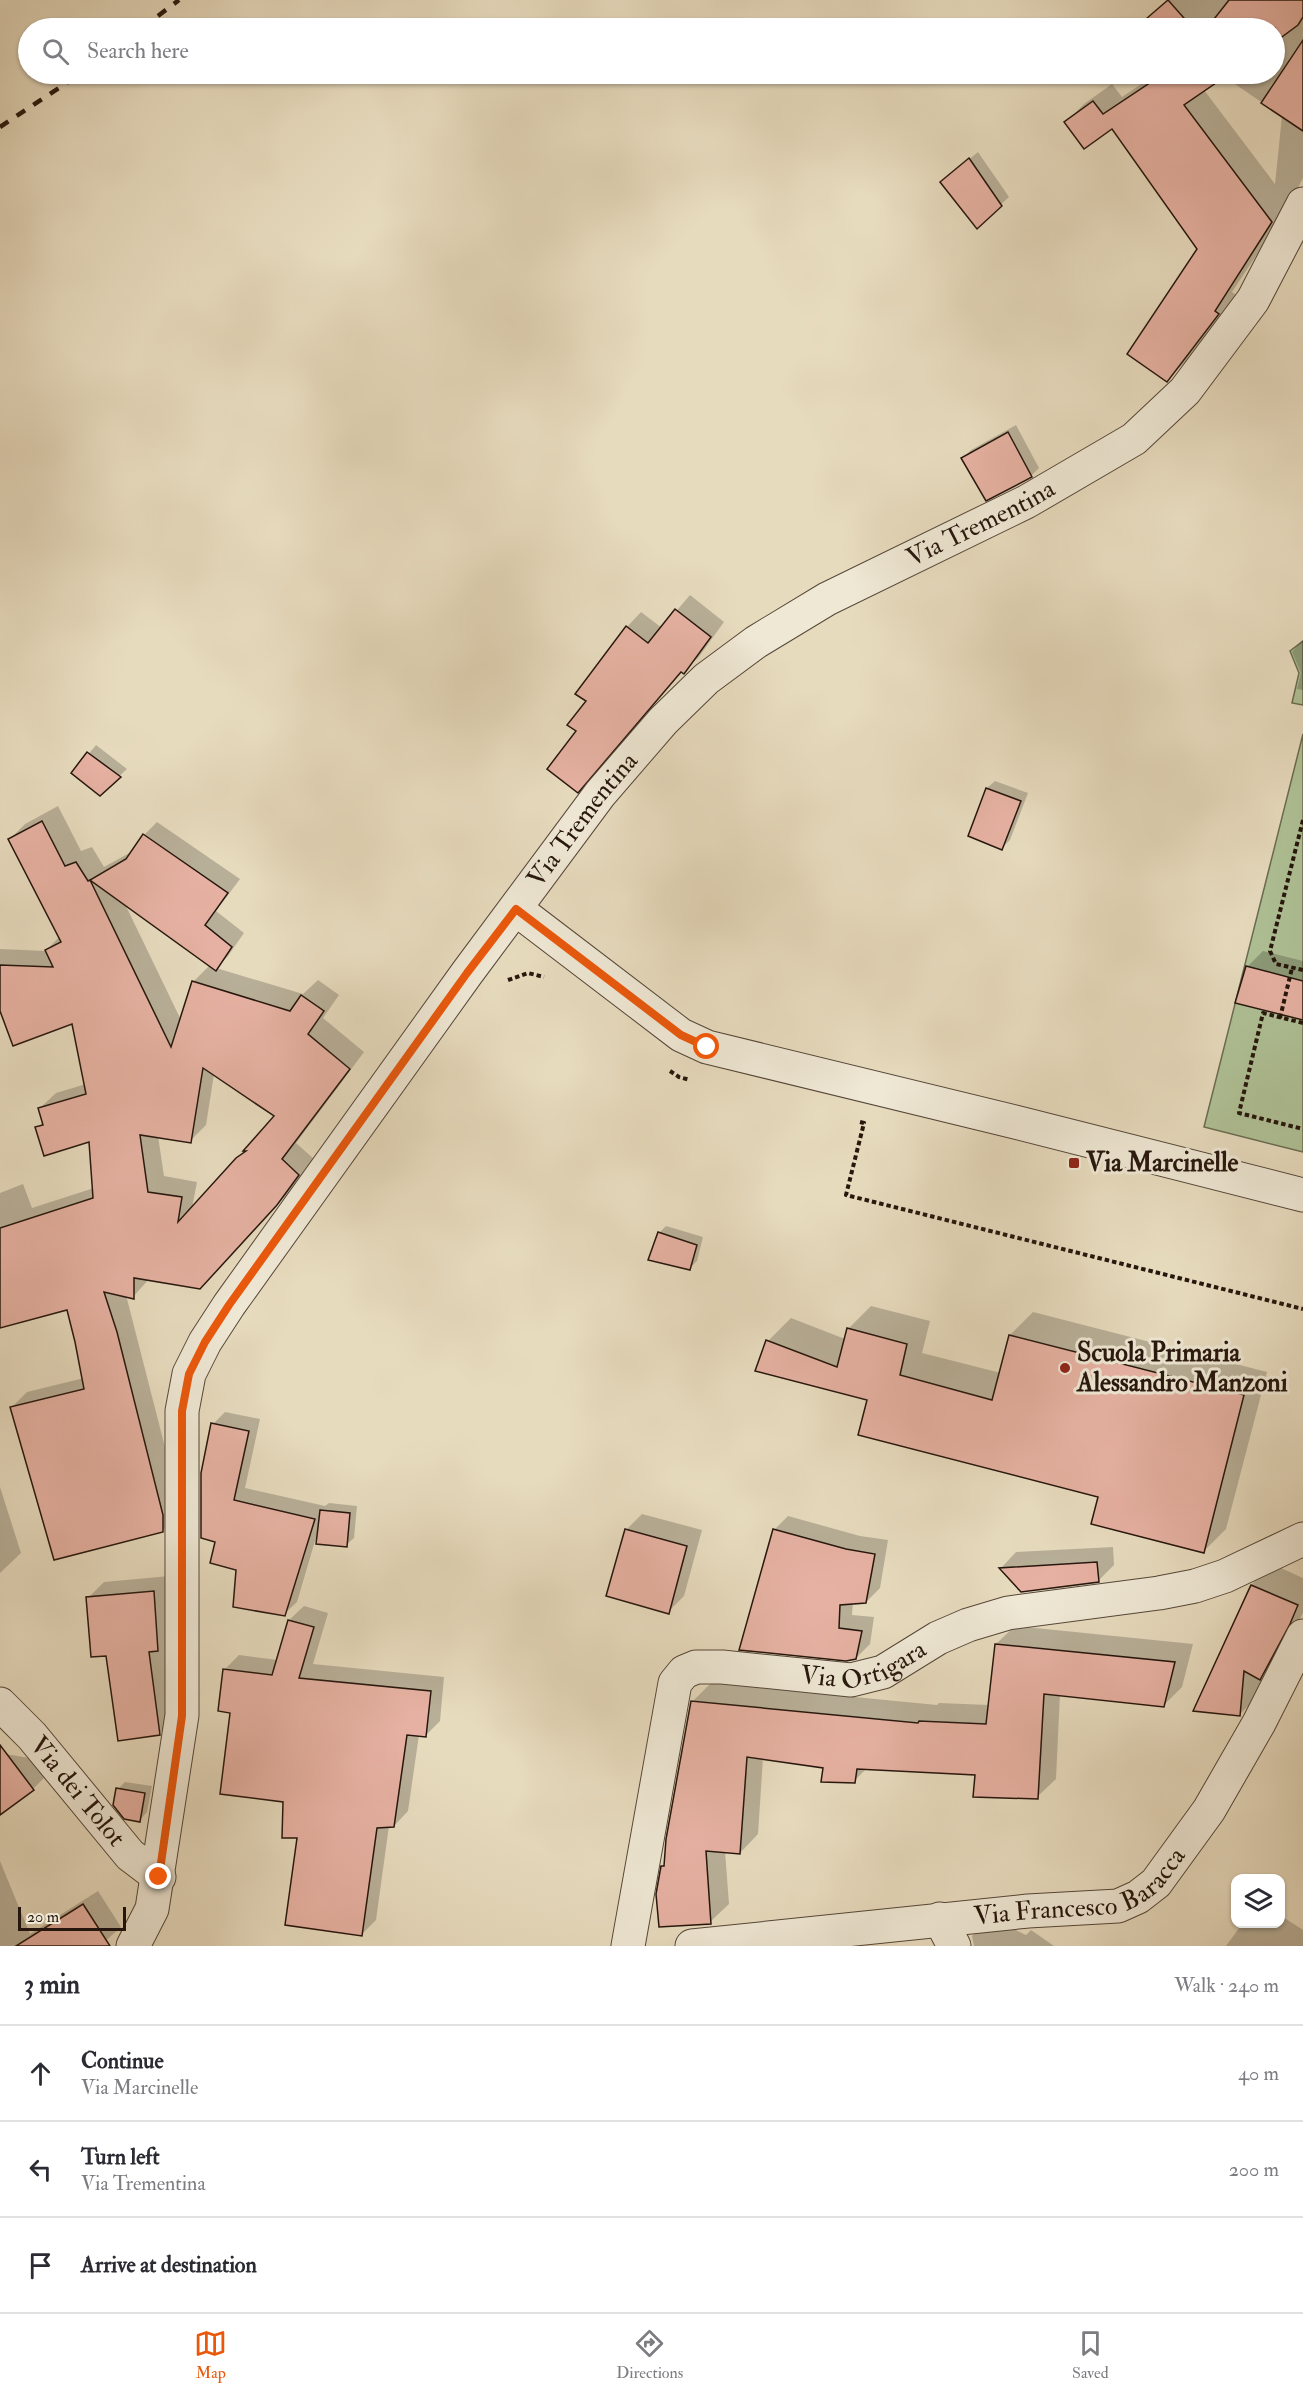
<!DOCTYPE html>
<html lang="en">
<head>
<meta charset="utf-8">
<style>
	:root { --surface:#fff; --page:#f7f7f7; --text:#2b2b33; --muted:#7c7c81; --line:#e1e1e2; --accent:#ea580c }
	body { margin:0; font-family:"IM FELL Double Pica",serif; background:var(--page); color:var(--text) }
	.controls { position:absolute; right:18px; bottom:18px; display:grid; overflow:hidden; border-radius:12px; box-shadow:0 2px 4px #0004 }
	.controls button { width:54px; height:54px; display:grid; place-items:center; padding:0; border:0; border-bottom:2px solid var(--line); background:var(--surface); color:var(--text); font:30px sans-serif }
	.scale { position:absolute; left:18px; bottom:15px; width:108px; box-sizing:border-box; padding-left:6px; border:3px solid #26160d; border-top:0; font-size:16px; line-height:21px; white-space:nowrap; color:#26160d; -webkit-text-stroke:4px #efe8d5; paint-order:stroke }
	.stop { position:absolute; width:18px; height:18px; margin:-14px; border:4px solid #ea580c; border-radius:50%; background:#fff }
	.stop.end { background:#ea580c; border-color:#fff; box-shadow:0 2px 6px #0008 }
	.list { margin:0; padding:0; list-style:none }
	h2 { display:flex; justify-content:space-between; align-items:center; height:78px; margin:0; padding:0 24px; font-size:26px }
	h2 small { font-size:20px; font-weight:400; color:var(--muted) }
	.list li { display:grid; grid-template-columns:39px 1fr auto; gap:18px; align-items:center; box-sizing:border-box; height:96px; padding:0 24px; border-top:2px solid var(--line) }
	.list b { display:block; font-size:22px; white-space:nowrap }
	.list p { margin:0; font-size:20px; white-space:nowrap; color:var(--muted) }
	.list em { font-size:20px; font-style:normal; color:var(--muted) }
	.icon { flex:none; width:33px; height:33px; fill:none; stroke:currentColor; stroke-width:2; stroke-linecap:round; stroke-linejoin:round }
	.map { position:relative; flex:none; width:1303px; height:1946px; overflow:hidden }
	.search { position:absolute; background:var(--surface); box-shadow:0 2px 4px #0004; left:18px; right:18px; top:18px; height:66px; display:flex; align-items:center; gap:15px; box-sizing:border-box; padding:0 21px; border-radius:33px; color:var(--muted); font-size:22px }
	.sheet { height:366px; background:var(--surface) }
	nav { display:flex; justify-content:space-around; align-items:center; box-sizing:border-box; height:84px; border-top:2px solid var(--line); background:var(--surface); font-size:16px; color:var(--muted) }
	nav a { display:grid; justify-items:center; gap:3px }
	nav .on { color:var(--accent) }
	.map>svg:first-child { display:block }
	.green { fill:#afc196; stroke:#6a6c52; stroke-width:1.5 }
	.shadow { fill:#0003; fill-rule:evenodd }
	.building { fill:#e6b1a2; stroke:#26160d; stroke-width:1.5; fill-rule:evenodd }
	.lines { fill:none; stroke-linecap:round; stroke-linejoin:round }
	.street-casing { stroke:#564739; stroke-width:35 }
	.path { stroke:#26160d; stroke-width:4; stroke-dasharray:4.5 3; stroke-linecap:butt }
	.street { stroke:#efe8d5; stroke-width:33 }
	.rail { stroke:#26160d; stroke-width:4.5; stroke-dasharray:10 10; stroke-linecap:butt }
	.route { stroke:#ea580c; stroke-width:8 }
	.poi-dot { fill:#8f2418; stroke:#efe8d5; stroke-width:2 }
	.labels { text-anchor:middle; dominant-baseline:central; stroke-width:6; stroke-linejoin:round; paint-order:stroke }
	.street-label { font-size:26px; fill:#26160d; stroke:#efe8d5 }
	.poi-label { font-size:26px; font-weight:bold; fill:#26160d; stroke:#efe8d5; text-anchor:start }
</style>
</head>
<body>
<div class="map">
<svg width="1303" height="1946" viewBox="0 0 1303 1946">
	<rect width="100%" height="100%" fill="#e7dbbe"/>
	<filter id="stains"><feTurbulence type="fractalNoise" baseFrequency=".00333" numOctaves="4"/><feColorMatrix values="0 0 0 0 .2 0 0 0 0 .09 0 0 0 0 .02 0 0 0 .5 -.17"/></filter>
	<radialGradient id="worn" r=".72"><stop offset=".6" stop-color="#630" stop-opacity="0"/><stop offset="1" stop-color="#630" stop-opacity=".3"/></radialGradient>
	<g class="green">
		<polygon points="1303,641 1303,705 1292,703 1299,673 1290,651"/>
		<polygon points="1303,734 1303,1152 1204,1127"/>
	</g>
	<g class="shadow">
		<path d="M 1167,0 L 1303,0 L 1303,178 L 1287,209 L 1232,292 L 1236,295 L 1189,358 L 1167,380 L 1199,249 L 1112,127 L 1066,122 L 1084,104 L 1112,84 L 1122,97 L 1150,78 L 1146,74 L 1274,74 L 1274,28 L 1144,28 L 1141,25 ZM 1223,76 L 1282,116 L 1275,184 L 1204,90 Z"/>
		<polygon points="978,152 1009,197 977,226 950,175"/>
		<polygon points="1016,425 1039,468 1031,476 963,458 971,450"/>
		<polygon points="690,595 724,622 698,658 682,671 592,776 578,731 588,701 577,693 627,627 641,612 662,628"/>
		<polygon points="1303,640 1303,690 1297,689 1301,673 1292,652"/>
		<polygon points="96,745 127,769 100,794 73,773"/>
		<polygon points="995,781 1028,793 1010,840 1002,848 987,788"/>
		<path d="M 58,806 L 81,851 L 92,847 L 104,867 L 133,851 L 144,835 L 157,822 L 240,879 L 216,911 L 244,933 L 228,956 L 216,968 L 303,994 L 318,980 L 339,995 L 323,1018 L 364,1052 L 296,1143 L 314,1159 L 293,1188 L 215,1271 L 149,1279 L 133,1297 L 126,1295 L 178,1498 L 178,1515 L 162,1531 L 11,1408 L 27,1392 L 84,1378 L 68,1308 L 0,1317 L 0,1193 L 23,1184 L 32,1208 L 94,1188 L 90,1140 L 37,1128 L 44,1121 L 40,1108 L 56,1093 L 86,1084 L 74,1022 L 0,1006 L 0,949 L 46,951 L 60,936 L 10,839 L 25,824 ZM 124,902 L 210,965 L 193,982 L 181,1020 ZM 214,1074 L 276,1116 L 192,1208 L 197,1182 L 164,1176 L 158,1136 L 190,1141 L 206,1125 Z"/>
		<polygon points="1263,951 1303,961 1303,1018 1247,967"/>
		<polygon points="666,1226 703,1237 697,1261 690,1268 659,1233"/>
		<polygon points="871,1306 930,1321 922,1353 1001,1373 1010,1335 1033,1312 1267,1372 1226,1529 1203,1552 1100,1496 869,1399 768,1341 791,1318 845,1339 848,1329"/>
		<polygon points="225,1412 260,1419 245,1488 325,1506 329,1503 357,1506 354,1538 346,1545 317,1534 297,1602 284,1614 238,1568 217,1541 213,1424"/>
		<polygon points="0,1487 21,1553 0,1573"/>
		<polygon points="642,1514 702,1530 684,1596 668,1612 626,1530"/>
		<polygon points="788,1516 860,1536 888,1540 880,1588 866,1602 853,1602 852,1615 874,1617 870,1644 856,1658 774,1530"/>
		<polygon points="1113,1547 1114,1565 1098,1581 1022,1591 1001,1568 1016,1552"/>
		<polygon points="1272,1564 1303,1578 1303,1613 1280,1657 1262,1676 1260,1694 1239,1715 1195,1710 1249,1587"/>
		<polygon points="170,1576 174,1634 165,1642 175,1718 159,1734 107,1654 88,1598 104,1582"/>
		<polygon points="304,1606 328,1613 313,1664 444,1677 440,1721 426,1735 419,1735 408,1811 394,1826 389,1826 376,1920 361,1935 299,1837 285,1800 231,1711 224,1670 239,1655 278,1660 289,1620"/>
		<polygon points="1015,1626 1193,1644 1182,1687 1163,1706 1060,1694 1056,1779 1037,1797 977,1774 867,1768 854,1781 824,1767 763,1758 758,1834 740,1853 725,1851 729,1904 710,1922 663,1867 665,1864 692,1702 711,1683 937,1705 939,1703 989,1705 996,1644"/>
		<polygon points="0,1753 35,1759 47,1775 33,1789 0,1814"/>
		<polygon points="125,1782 152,1786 147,1812 140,1820 118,1789"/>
		<polygon points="0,1861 30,1934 98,1891 121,1927 100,1946 0,1946"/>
		<polygon points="1280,1915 1303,1930 1303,1946 1226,1946 1242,1924 1280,1924"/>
		<polygon points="989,1919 993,1919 1026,1935 1031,1930 1054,1946 974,1946 972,1936"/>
	</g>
	<g class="building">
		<polygon points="1168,0 1191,26 1196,23 1199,28 1142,28 1139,25"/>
		<polygon points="1229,0 1303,0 1303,17 1298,25 1275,42 1275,28 1207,28"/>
		<polygon points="1303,40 1303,131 1261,103"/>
		<polygon points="1145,74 1229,74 1184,105 1272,222 1215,311 1219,314 1167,382 1127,354 1197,249 1112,129 1084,149 1064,122 1093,101 1103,114 1151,82"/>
		<polygon points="969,158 1002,206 977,229 940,182"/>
		<polygon points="1008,432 1032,477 986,501 961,458"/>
		<polygon points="675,609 711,637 684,674 681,672 578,793 547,769 576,731 567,725 586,701 575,694 626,626 648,643"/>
		<polygon points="87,752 121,777 100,796 71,773"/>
		<polygon points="986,788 1021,801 1002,850 968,836"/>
		<path d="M 42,821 L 65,866 L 76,862 L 88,881 L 90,880 L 171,1047 L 192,981 L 290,1011 L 301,995 L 324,1011 L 308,1034 L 350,1069 L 282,1159 L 299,1175 L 277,1205 L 200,1289 L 134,1278 L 134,1299 L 104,1292 L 117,1332 L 163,1515 L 163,1532 L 54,1560 L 10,1407 L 84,1389 L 75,1342 L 67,1310 L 0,1328 L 0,1228 L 93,1198 L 89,1142 L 44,1156 L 35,1127 L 43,1125 L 38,1108 L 86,1094 L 72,1024 L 13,1046 L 0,1011 L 0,965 L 53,967 L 45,950 L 61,942 L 8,839 ZM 203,1068 L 274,1116 L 243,1151 L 246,1151 L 236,1158 L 178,1222 L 182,1197 L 148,1192 L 140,1135 L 191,1143 Z"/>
		<polygon points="143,834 228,893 205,925 232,947 216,971 90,880 126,859"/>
		<polygon points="1246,966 1303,981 1303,1020 1235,1003"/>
		<polygon points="658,1232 697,1245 690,1270 648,1260"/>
		<polygon points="847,1328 907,1344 900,1375 992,1400 1009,1335 1244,1395 1204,1553 1091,1524 1098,1497 858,1435 867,1400 755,1371 766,1340 837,1367"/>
		<polygon points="211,1423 249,1431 234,1500 315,1519 285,1616 233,1607 236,1570 210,1563 215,1542 201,1538 201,1473"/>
		<polygon points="320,1510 350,1513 347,1547 316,1544"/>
		<polygon points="625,1529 687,1546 669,1614 606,1596"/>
		<polygon points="773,1529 846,1549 875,1554 866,1603 840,1605 839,1628 862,1631 856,1659 846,1661 739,1650"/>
		<polygon points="1097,1562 1099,1582 1021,1592 999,1568"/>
		<polygon points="1251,1585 1298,1605 1290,1624 1260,1680 1244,1671 1240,1716 1193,1711"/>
		<polygon points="154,1591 158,1651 149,1652 160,1735 118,1741 106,1656 91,1657 86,1597"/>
		<polygon points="288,1620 314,1627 299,1678 431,1691 426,1737 407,1735 394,1827 377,1828 362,1936 285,1925 297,1838 282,1838 283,1802 220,1794 230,1713 218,1711 223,1669 272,1675"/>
		<polygon points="995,1644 1175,1662 1164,1707 1044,1694 1038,1799 973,1797 975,1775 857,1769 855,1783 821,1782 823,1768 747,1757 740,1854 706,1851 711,1924 659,1927 656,1894 661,1866 664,1866 666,1839 691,1701 918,1723 919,1721 986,1724"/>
		<polygon points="0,1745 34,1790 0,1815"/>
		<polygon points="116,1788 145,1793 140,1822 124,1819 113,1805"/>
		<polygon points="83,1904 110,1946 16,1946 72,1911"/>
	</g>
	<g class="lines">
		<defs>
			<g id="street">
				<polyline points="516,909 681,1035 707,1047 1015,1122 1303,1195"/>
				<path id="s1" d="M 0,1704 L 32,1736 L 130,1855 L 159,1877"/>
				<polyline points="940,1919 954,1946"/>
				<path id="s2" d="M 133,1946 L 152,1909 L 182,1715 L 182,1411 L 189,1374 L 205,1342 L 229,1305 L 467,973 L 600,794 L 663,721 L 706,679 L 756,642 L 827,599 L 1026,502 L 1134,439 L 1185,391 L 1253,300 L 1303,204"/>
				<path id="s3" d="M 628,1946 L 675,1683 L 684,1672 L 696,1667 L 722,1667 L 851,1680 L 883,1672 L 938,1638 L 968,1625 L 1008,1613 L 1159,1593 L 1195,1586 L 1225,1576 L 1303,1539"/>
				<path id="s4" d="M 692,1946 L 1028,1911 L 1118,1906 L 1138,1897 L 1156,1883 L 1209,1810 L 1259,1723 L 1303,1636"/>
			</g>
		</defs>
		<use href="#street" class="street-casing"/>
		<g class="path">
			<polyline points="1303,820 1270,951 1276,964 1303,970"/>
			<polyline points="508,980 528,973 544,977"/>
			<polyline points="1280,1018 1292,968"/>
			<polyline points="1303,1023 1263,1013 1239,1113 1303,1129"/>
			<polyline points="670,1071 679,1077 690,1080"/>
			<polyline points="860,1122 864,1123 846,1195 1303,1309"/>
		</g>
		<use href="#street" class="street"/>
		<g class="rail">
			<polyline points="142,28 179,0"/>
			<polyline points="0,127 80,74"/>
		</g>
	</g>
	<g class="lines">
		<polyline class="route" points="159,1877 182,1716 182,1411 189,1374 205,1342 229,1305 467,973 516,909 681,1035 707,1047"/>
	</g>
	<g class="poi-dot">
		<rect x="1068" y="1157" width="12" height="12" rx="3"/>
		<circle cx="1065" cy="1368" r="6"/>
	</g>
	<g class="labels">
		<g class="street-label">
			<text stroke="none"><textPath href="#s2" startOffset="1764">Via Trementina</textPath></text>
			<text stroke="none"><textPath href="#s2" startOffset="1260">Via Trementina</textPath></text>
			<text stroke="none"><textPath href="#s3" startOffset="465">Via Ortigara</textPath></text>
			<text stroke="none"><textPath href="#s1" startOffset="117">Via dei Tolot</textPath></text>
			<text stroke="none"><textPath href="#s4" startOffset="398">Via Francesco Baracca</textPath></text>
		</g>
		<g class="poi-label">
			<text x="1086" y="1163">Via Marcinelle</text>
			<text x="1077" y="1353">Scuola Primaria<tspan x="1077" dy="30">Alessandro Manzoni</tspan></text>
		</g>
	</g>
	<rect width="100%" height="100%" filter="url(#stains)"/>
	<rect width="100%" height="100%" fill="url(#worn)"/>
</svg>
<div class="controls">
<button><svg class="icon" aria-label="layers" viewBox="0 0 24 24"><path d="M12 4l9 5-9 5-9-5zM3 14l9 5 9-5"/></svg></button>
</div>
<div class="scale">20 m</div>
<div class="stop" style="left:707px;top:1047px"></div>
<div class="stop end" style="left:159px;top:1877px"></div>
<div class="search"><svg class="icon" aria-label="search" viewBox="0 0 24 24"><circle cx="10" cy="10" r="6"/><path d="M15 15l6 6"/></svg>Search here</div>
</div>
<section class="sheet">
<h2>3 min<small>Walk · 240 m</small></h2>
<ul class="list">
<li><svg class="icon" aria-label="ahead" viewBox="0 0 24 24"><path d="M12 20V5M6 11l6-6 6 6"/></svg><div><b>Continue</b><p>Via Marcinelle</p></div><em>40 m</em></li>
<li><svg class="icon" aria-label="left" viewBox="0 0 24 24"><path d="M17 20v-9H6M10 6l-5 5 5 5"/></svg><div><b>Turn left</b><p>Via Trementina</p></div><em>200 m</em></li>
<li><svg class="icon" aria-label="arrive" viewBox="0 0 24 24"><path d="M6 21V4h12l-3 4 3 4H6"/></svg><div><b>Arrive at destination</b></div></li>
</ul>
</section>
<nav>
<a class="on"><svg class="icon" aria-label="map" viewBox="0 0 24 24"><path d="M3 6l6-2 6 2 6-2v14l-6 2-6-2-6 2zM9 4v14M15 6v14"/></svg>Map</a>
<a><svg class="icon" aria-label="directions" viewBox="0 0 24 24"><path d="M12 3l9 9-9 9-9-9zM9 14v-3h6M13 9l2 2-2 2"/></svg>Directions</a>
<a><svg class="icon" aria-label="saved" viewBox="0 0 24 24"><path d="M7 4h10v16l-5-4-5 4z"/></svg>Saved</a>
</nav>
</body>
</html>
